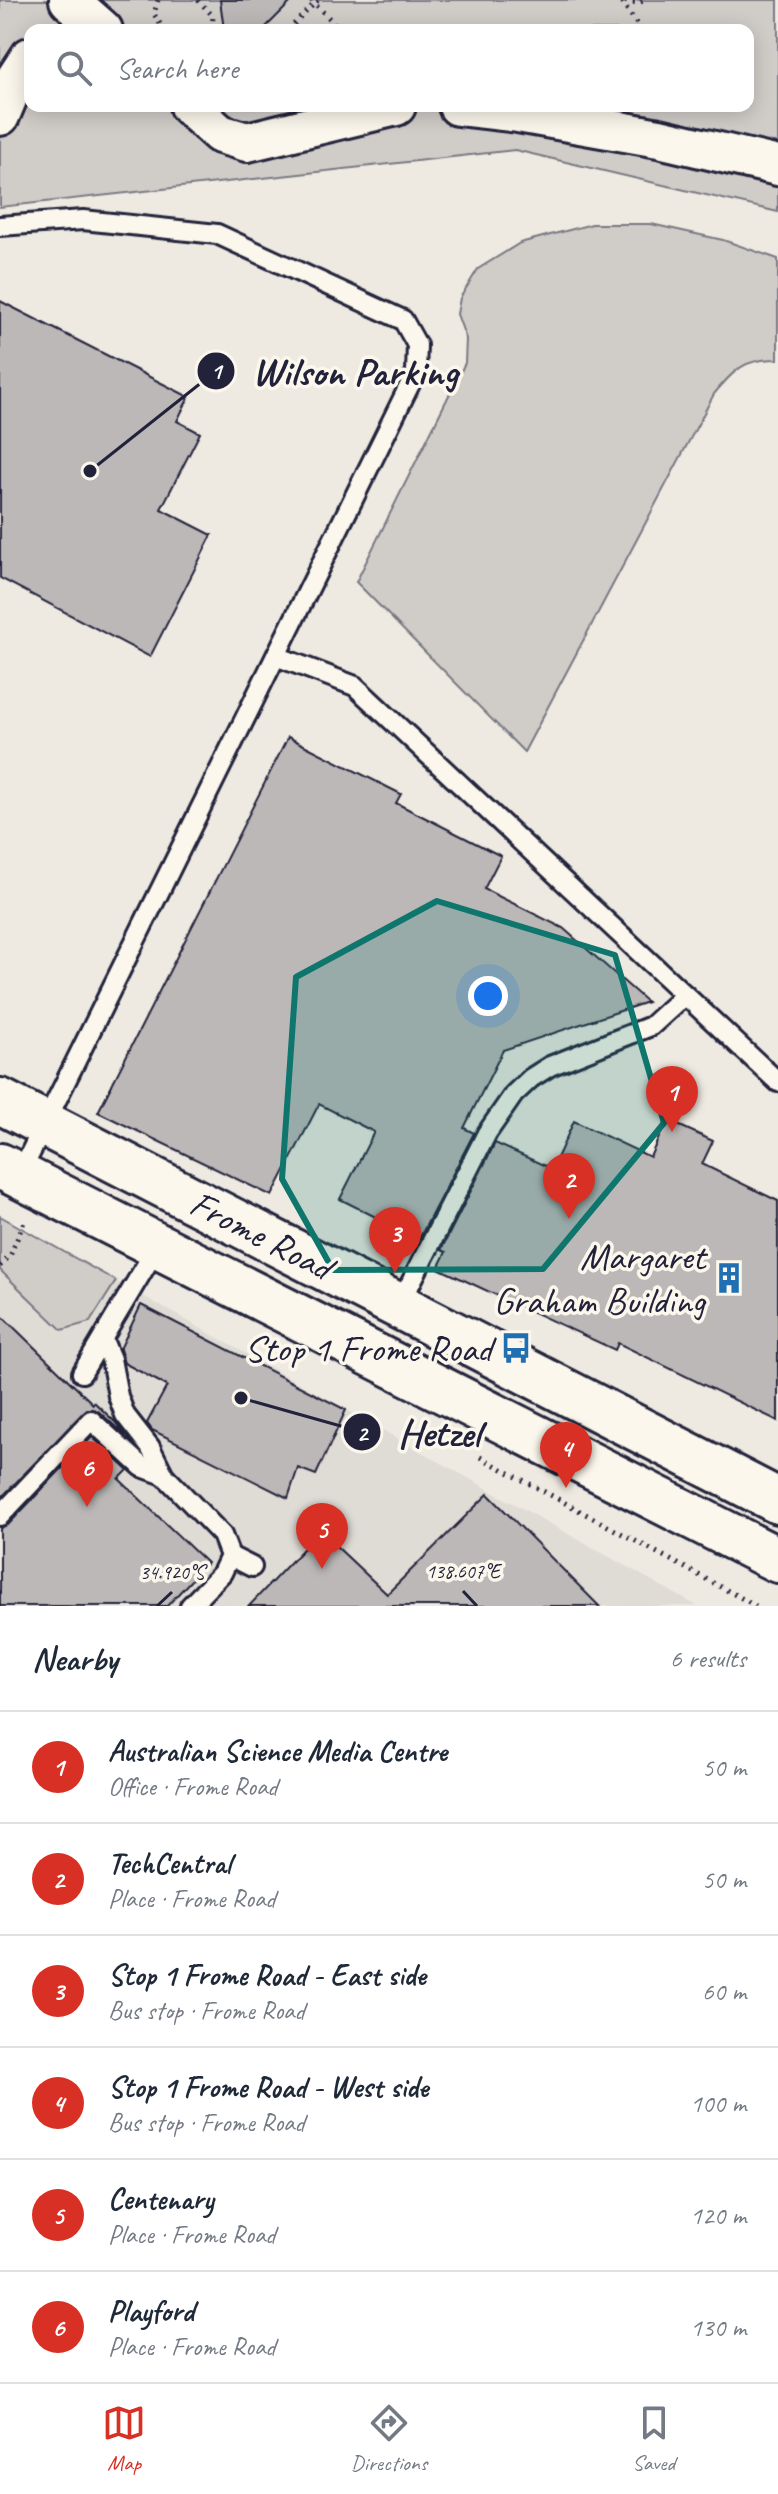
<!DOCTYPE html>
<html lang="en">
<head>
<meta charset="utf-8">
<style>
	:root { --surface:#fff; --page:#f6f6f7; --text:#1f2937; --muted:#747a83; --line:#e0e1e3; --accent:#d93025 }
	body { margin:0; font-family:Caveat,sans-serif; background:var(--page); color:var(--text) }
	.you { position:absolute; left:488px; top:996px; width:28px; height:28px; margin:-20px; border:6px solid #fff; border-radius:50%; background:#1a73e8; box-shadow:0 0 0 12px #1a73e833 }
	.badge { display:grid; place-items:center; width:52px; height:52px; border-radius:50%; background:var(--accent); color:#fff; font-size:26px; font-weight:700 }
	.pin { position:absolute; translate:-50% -66px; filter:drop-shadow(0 2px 4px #0008) }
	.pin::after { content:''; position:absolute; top:42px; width:28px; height:24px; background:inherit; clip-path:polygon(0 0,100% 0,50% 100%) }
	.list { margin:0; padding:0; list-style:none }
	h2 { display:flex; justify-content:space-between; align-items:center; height:104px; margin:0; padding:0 32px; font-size:34px }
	h2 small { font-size:26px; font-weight:400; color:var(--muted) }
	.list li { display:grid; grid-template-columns:52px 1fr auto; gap:24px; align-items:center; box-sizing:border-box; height:112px; padding:0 32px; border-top:2px solid var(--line) }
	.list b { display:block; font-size:30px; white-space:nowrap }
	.list p { margin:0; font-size:26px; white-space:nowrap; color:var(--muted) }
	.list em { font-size:26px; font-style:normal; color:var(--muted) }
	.icon { flex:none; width:44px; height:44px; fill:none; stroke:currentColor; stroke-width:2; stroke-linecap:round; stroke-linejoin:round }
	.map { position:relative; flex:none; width:778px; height:1606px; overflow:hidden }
	.search { position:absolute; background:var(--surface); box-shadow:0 4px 20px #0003; left:24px; right:24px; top:24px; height:88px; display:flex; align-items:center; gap:20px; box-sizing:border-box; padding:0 28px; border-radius:16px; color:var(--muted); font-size:30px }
	.sheet { height:776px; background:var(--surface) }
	nav { display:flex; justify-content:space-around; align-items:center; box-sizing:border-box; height:112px; border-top:2px solid var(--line); background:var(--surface); font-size:22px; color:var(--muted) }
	nav a { display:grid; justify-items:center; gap:4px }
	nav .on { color:var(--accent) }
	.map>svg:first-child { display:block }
	.built { fill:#dfdbd5 }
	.green { fill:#d0cdc9; stroke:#797882; stroke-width:2; fill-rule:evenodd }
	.building { fill:#bcb8b8; stroke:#22223b; stroke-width:2 }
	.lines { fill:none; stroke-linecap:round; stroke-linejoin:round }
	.lane-casing { stroke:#22223b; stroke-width:24 }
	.street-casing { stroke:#22223b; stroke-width:44 }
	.secondary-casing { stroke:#22223b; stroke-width:50 }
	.path { stroke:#22223b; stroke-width:5; stroke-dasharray:2 6; stroke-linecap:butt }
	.lane { stroke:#fbf7ec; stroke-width:18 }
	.street { stroke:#fbf7ec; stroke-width:38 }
	.secondary { stroke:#fbf7ec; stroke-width:44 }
	.marked { fill:#0f766e; fill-opacity:0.2; stroke:#0f766e; stroke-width:6; stroke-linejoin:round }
	.ticks { fill:none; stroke:#22223b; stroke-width:3 }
	.labels { text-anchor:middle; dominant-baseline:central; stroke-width:7; stroke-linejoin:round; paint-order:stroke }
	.street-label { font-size:38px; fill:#22223b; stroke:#fbf7ec }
	.poi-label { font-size:38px; fill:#22223b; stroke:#fbf7ec; text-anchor:end }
	.ticks-label { font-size:20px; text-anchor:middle; fill:#22223b; stroke:#fbf7ec; stroke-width:7; stroke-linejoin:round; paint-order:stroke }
	.leader { fill:none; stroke:#22223b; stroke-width:3 }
	.callout-dot { fill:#22223b; stroke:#fbf7ec; stroke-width:3 }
	.mark-label { font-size:24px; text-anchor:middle; font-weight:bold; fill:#fff }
	.callout-label { font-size:40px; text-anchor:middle; font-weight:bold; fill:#22223b; stroke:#fbf7ec; stroke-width:7; stroke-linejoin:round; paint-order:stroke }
</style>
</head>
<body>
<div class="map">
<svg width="778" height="1606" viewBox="0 0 778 1606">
	<rect width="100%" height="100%" fill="#eeeae2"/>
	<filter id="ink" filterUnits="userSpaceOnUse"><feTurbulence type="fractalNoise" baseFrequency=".0125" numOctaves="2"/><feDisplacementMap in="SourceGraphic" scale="16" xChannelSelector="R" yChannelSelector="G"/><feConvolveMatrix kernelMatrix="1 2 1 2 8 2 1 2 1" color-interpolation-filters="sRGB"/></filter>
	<g filter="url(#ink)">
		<polygon class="built" points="0,1216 116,1281 697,1606 0,1606"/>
		<g class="green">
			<path d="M 0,0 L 778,0 L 778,212 L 515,150 L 0,207 ZM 30,30 L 748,30 L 748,106 L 30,106 Z"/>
			<path d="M 592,224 L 651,224 L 723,240 L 778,259 L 778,359 C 744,359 735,369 714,394 L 524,752 L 356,582 L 465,363 L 466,339 L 457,314 L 460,298 L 478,269 L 520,243 Z"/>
			<polygon points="0,1216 116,1281 90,1322 62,1330 0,1270"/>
		</g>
		<g class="building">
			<polygon points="220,0 293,0 263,30 224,30"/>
			<polygon points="0,301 189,397 177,421 200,433 161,509 212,535 150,657 0,578"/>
			<polygon points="288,737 401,794 396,803 501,856 484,889 563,928 647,1002 503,1050 464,1128 474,1133 419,1239 340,1199 374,1132 319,1104 272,1196 98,1112"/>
			<polygon points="667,1120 713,1141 702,1164 778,1201 778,1421 618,1343 615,1350 438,1268 446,1252 441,1250 495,1143 552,1169 574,1121 650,1157"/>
			<polygon points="141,1305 346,1410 316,1475 298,1468 288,1498 152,1430 147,1423 167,1386 124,1363 120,1349"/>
			<polygon points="0,1314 93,1404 94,1402 115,1422 126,1436 98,1411 87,1409 0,1499"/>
			<polygon points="92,1437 128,1470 119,1479 207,1563 167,1606 0,1606 0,1528 9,1524"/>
			<polygon points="488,1494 599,1606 249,1606 320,1531 387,1594"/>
		</g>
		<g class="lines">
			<defs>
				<g id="lane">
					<polyline points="0,226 83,220 217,234 403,320 417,345 416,372 19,1176"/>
					<polyline points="276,656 355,686 778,1082"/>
					<polyline points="399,1306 487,1133 514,1094 531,1078 550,1066 651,1026 685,995"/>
					<polyline points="103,1340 111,1359 118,1396 125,1415 150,1447 164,1475 222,1535 230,1556 222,1573 190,1606"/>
					<polyline points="82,1373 157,1247"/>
					<polyline points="0,1516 91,1420 142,1467 164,1475"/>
					<polyline points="230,1556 252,1567"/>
				</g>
				<g id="street">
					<polyline points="69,0 103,30"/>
					<polyline points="189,106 220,134 247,142 396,106"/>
					<polyline points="458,106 518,113 659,138 778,166"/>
					<polyline points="0,116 15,80 30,57"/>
				</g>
				<g id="secondary">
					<polyline points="0,1101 778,1501"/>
					<polyline points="0,1166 778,1560"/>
				</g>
			</defs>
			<use href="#lane" class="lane-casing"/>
			<use href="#street" class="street-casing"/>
			<use href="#secondary" class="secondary-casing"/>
			<g class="path">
				<polyline points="158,0 154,14 164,30"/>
				<polyline points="198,0 213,16 212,30"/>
				<polyline points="311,0 341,30"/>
				<polyline points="617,0 637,3 647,0"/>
				<polyline points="622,2 641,30"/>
				<polyline points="288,30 318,0"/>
				<polyline points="0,1266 10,1256 24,1222"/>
				<polyline points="480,1457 756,1606"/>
			</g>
			<use href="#lane" class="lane"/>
			<use href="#street" class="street"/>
			<use href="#secondary" class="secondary"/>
		</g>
	</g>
	<path class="marked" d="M 437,901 L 615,955 L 664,1123 L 543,1269 L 333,1270 L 282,1179 L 296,977 Z"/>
	<path class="ticks" d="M 463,1591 L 477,1606M 157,1606 L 172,1592"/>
	<defs>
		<symbol id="building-bare" viewBox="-9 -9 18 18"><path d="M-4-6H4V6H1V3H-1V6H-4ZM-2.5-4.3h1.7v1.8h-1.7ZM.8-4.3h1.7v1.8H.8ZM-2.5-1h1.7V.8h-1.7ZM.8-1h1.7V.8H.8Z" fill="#1f6fb2" stroke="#fbf7ec" stroke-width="2.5" paint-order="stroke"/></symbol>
		<symbol id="bus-bare" viewBox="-9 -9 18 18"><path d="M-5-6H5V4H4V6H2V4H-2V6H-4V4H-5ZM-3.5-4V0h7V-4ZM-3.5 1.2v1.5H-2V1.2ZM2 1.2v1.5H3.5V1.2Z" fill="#1f6fb2" stroke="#fbf7ec" stroke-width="2.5" paint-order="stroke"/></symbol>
	</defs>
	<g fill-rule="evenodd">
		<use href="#building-bare" x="707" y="1256" width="44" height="44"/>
		<use href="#bus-bare" x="494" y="1326" width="44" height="44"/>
	</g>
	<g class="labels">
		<g class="street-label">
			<text transform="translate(261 1235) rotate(27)">Frome Road</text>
		</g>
		<g class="poi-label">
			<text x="705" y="1256">Margaret<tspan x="705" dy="44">Graham Building</tspan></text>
			<text x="492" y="1348">Stop 1 Frome Road</text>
		</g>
	</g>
	<g class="ticks-label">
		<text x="463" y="1578">138.607°E</text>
		<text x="172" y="1579">34.920°S</text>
	</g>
	<path class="leader" d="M90 471L216 371M241 1398L362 1432"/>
	<g class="callout-dot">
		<circle cx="90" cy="471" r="8"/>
		<circle cx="241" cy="1398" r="8"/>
		<circle cx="216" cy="371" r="20"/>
		<circle cx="362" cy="1432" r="20"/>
	</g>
	<g class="mark-label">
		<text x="216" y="379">1</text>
		<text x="362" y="1441">2</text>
	</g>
	<g class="callout-label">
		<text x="355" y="385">Wilson Parking</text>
		<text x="439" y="1446">Hetzel</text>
	</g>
</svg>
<div class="you"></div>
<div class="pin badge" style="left:672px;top:1132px">1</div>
<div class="pin badge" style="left:569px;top:1219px">2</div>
<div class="pin badge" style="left:395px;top:1273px">3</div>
<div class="pin badge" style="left:566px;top:1488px">4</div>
<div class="pin badge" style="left:322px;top:1569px">5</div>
<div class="pin badge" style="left:87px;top:1507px">6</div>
<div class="search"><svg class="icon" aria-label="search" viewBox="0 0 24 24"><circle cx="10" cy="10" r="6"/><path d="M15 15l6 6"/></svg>Search here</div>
</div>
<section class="sheet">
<h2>Nearby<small>6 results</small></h2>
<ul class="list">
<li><span class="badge">1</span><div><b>Australian Science Media Centre</b><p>Office · Frome Road</p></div><em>50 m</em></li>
<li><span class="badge">2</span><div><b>TechCentral</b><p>Place · Frome Road</p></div><em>50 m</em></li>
<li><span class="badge">3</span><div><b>Stop 1 Frome Road - East side</b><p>Bus stop · Frome Road</p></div><em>60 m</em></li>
<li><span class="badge">4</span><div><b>Stop 1 Frome Road - West side</b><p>Bus stop · Frome Road</p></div><em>100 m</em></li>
<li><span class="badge">5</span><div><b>Centenary</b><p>Place · Frome Road</p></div><em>120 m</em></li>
<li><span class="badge">6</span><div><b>Playford</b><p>Place · Frome Road</p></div><em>130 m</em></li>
</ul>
</section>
<nav>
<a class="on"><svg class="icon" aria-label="map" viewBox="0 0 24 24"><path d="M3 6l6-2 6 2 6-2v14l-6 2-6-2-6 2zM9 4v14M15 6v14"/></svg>Map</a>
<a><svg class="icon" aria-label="directions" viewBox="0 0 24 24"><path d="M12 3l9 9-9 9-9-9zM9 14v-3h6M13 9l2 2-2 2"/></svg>Directions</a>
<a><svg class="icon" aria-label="saved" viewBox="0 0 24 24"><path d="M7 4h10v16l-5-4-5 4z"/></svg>Saved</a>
</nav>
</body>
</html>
